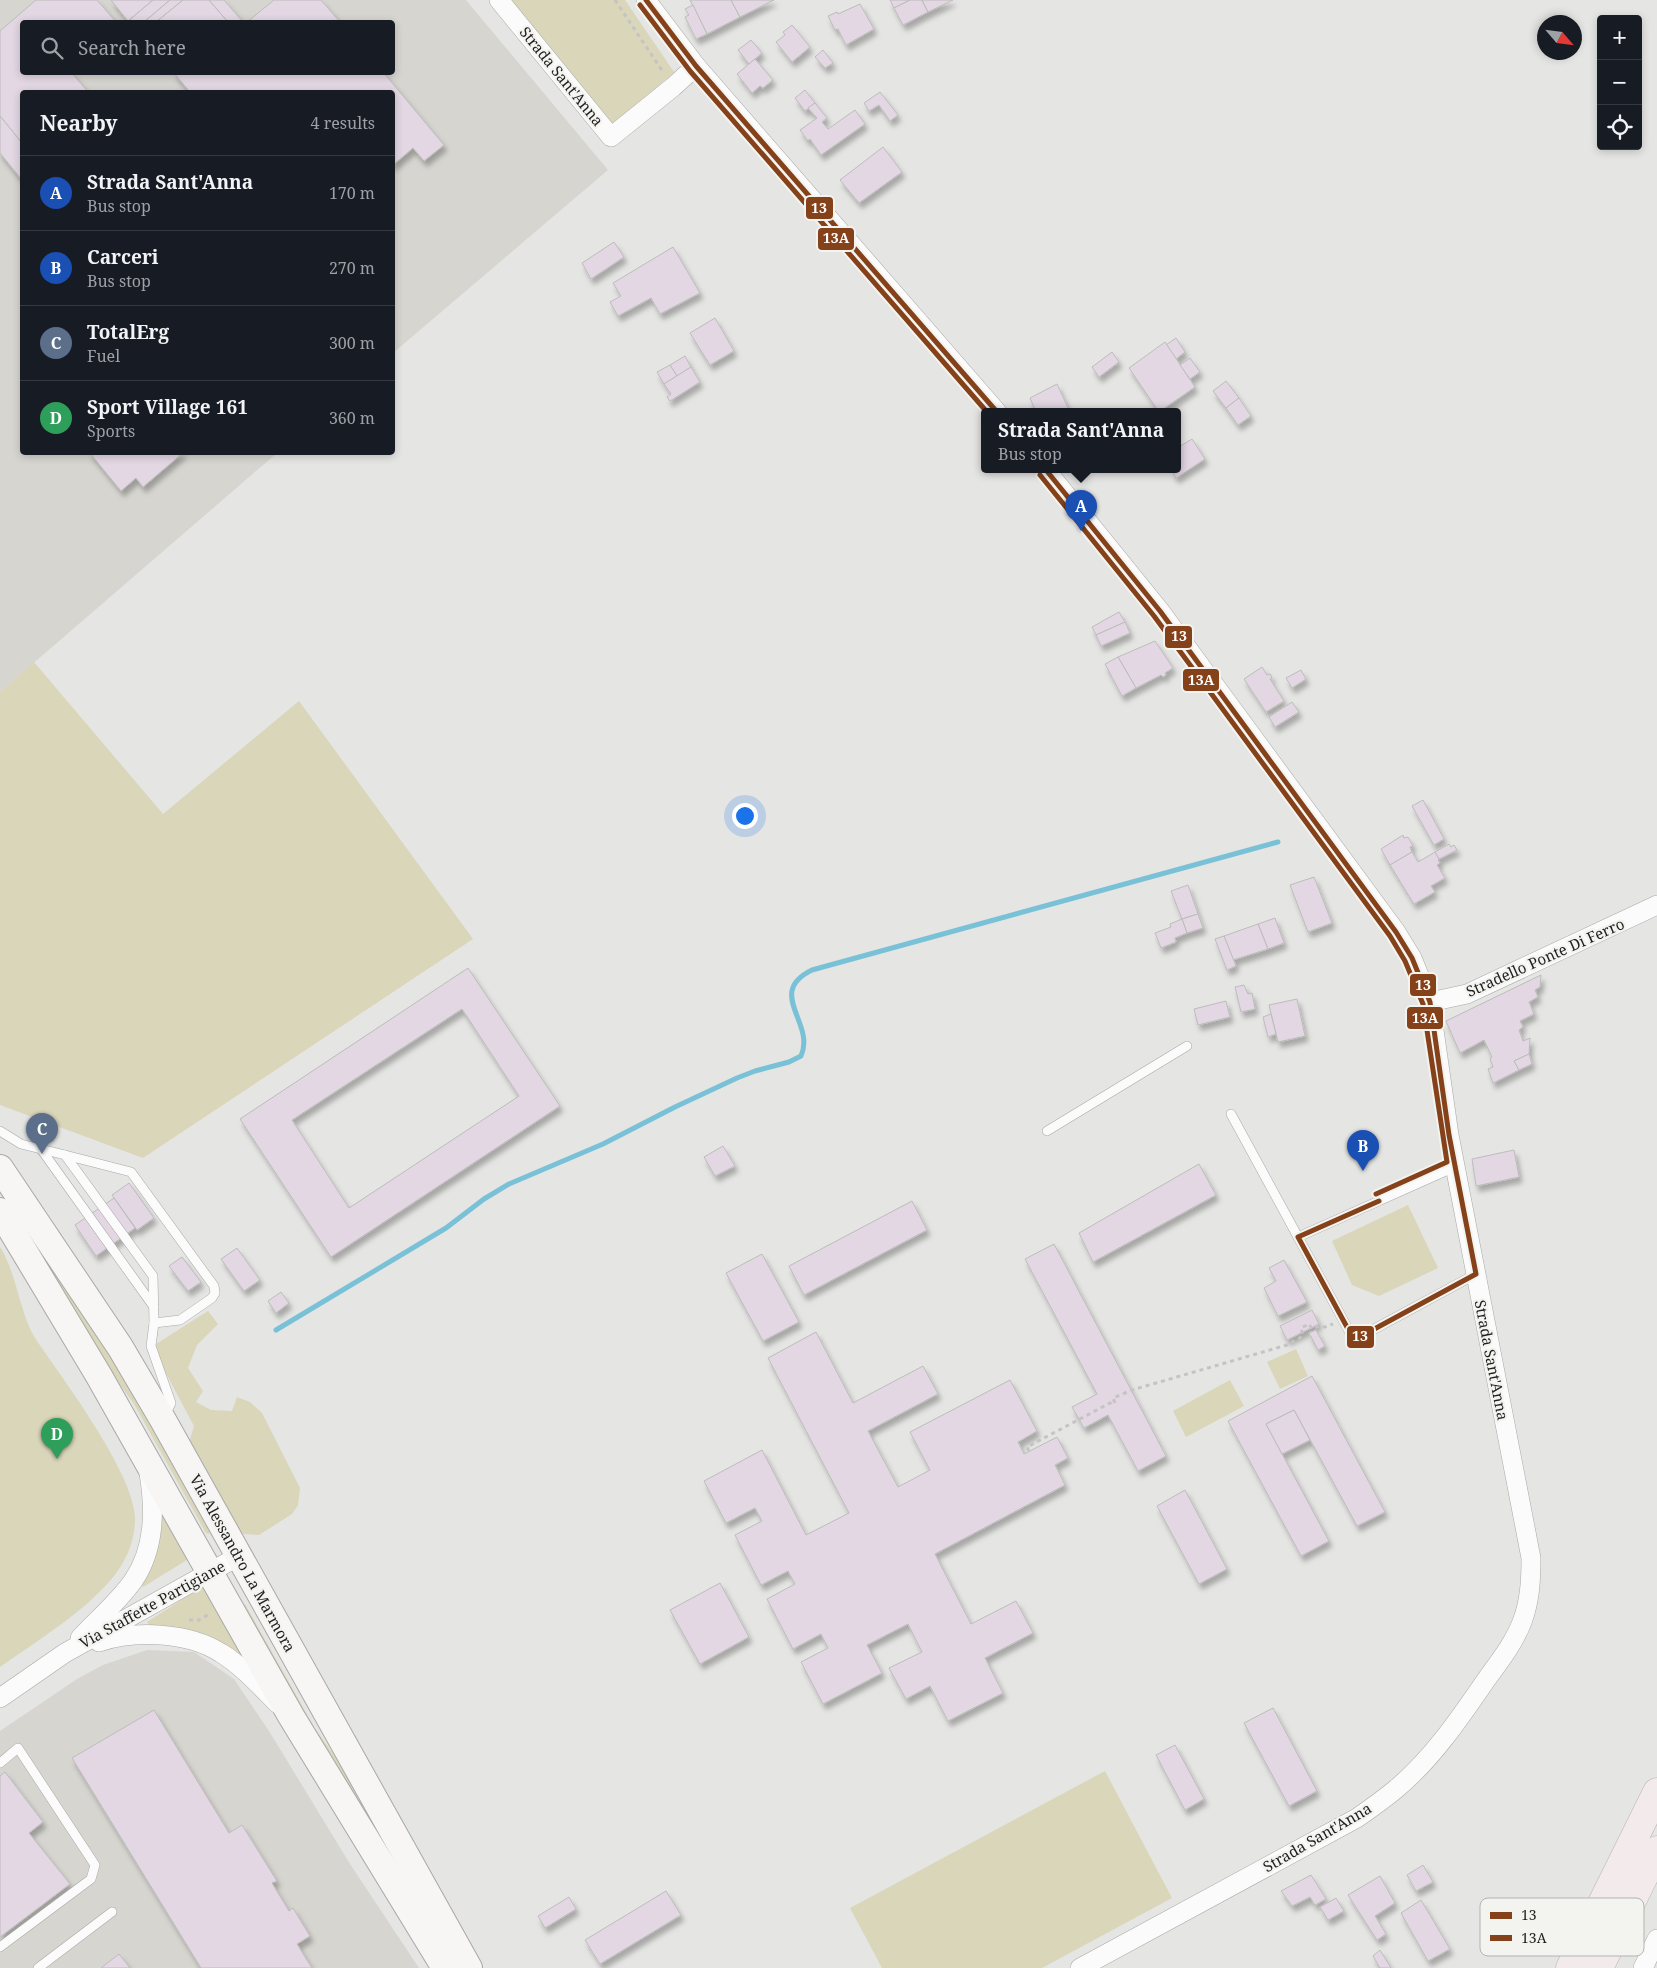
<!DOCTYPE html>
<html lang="en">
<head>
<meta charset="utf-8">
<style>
	:root { --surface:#171b24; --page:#20242c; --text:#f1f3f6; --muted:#9ea1a6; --line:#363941; --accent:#b2b3b3 }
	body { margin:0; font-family:"Noto Serif",serif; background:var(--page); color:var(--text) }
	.controls { position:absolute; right:15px; top:15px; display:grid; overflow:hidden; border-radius:5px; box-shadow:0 2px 8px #0003 }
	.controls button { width:45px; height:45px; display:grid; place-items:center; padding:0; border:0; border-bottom:1px solid var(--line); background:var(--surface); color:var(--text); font:25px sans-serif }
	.compass { position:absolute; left:1537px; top:15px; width:45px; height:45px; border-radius:50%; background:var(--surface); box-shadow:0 2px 8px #0003; rotate:118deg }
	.you { position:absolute; left:744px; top:815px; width:18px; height:18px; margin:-12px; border:4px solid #fff; border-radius:50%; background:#1a73e8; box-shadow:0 0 0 8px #1a73e833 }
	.badge { display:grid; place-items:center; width:32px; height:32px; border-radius:50%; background:var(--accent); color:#fff; font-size:16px; font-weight:700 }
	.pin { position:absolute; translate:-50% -41px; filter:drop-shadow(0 1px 2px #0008) }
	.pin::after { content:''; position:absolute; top:26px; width:18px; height:15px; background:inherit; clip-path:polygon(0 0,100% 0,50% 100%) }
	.popup { position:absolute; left:981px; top:408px; width:200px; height:65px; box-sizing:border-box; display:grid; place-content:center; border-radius:5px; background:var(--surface); filter:drop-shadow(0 1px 4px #0005); font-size:16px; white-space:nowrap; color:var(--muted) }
	.popup b { font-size:19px; color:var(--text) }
	.popup::after { content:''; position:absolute; left:50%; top:100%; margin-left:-10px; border:10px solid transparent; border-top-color:var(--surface) }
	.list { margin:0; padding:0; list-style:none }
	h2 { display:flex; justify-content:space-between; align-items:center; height:65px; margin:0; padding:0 20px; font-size:21px }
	h2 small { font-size:16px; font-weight:400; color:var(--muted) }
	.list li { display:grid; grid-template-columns:32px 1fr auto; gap:15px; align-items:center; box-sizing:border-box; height:75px; padding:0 20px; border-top:1px solid var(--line) }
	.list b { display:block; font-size:19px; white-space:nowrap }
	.list p { margin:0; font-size:16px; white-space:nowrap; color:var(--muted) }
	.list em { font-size:16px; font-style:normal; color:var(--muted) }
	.icon { flex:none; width:28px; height:28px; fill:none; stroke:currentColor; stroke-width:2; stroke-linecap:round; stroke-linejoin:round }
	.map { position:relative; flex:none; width:1657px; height:1968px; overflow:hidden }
	.search { position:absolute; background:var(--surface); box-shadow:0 2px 8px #0003; left:20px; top:20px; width:375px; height:55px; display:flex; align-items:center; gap:12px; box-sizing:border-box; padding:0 18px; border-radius:5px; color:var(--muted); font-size:19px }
	.panel { position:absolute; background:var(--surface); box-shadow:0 2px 8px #0003; left:20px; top:90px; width:375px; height:365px; border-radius:5px }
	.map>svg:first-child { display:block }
	.built { fill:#d6d5d0; fill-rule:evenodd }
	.green { fill:#dad6ba }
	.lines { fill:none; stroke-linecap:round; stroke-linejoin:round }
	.stream { stroke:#79c1d7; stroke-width:5 }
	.building { fill:#e2d7e2; stroke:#bcbcbb; fill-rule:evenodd; filter:url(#shadow) }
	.service-casing { stroke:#a8a8a7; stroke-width:10 }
	.minor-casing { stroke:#a8a8a7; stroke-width:20 }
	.secondary-casing { stroke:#a8a8a7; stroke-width:28 }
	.trunk-casing { stroke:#bcb2b2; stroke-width:29 }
	.path { stroke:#c4c4c4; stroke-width:3; stroke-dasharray:4 4; stroke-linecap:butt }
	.service { stroke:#fbfbfb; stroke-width:9 }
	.minor { stroke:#fbfbfb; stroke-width:19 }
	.secondary { stroke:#f8f5f5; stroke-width:26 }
	.trunk { stroke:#f2eaeb; stroke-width:28 }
	.bus-1-casing { stroke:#f3f3f0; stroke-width:9 }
	.bus-2-casing { stroke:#f3f3f0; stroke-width:9 }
	.bus-1 { stroke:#854119; stroke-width:5 }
	.bus-2 { stroke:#854119; stroke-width:5 }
	.labels { text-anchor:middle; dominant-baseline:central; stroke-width:4.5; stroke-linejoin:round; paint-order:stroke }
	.street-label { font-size:15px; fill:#1f1e1d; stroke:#f3f3f0 }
	.key { fill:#f3f3f0; stroke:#b3b3b1; stroke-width:1 }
	.key-label { font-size:14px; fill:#1f1e1d }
	.line-badge { stroke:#f3f3f0; stroke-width:2 }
	.badge-label { font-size:14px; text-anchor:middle; font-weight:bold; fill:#fff }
</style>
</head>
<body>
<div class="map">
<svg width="1657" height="1968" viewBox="0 0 1657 1968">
	<defs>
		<filter id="shadow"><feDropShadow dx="3" dy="5.5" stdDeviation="2.5" flood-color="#0004"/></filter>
	</defs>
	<rect width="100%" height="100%" fill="#e5e5e3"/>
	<g class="built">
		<path d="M 0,0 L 466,0 L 608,170 L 393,353 L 392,92 L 22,92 L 22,452 L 277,453 L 0,692 ZM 22,22 L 392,22 L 392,72 L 22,72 Z"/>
		<polygon points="147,1650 194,1652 234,1679 269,1731 350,1864 419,1968 0,1968 0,1731 77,1679 103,1665"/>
	</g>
	<g class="green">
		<polygon points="491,0 625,0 674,72 603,135"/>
		<polygon points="34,662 163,814 299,701 473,939 143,1158 0,1105 0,692"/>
		<polygon points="1408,1205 1438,1268 1379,1296 1352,1285 1332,1241"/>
		<polygon points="25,1221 114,1355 210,1531 209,1534 206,1533 134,1404 98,1354 38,1253"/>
		<path d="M 0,1247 C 16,1271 20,1314 35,1338 C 62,1378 135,1474 135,1519 C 135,1536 129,1555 119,1569 C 94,1606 37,1641 0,1667 Z"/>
		<polygon points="208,1311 218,1324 197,1345 188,1368 203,1391 196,1402 211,1410 232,1411 237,1397 250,1402 262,1413 300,1488 298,1505 292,1514 259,1535 243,1534 234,1526 188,1446 194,1426 161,1364 156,1344"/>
		<polygon points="1296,1349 1308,1376 1280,1389 1267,1362"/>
		<polygon points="1230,1380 1244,1406 1186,1437 1173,1411"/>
		<polygon points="159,1505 190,1558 143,1587 140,1584"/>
		<polygon points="203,1586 245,1659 175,1628 150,1625 147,1622"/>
		<polygon points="245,1604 314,1727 356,1786 421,1914 241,1607"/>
		<polygon points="1105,1771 1172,1898 1042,1968 882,1968 850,1908"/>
	</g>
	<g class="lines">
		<path class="stream" d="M 276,1330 L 446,1228 L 484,1199 L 509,1184 L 603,1144 L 675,1107 L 737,1078 L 755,1071 L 789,1062 L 801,1056 C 816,1023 765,993 812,970 L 1278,842"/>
	</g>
	<g class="building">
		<polygon points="36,0 97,0 116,22 22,22 22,72 71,72 88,92 22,92 22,143 0,116 0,31"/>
		<polygon points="111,0 153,0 128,21"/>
		<polygon points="153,0 170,0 144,22 127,22"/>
		<polygon points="170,0 183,0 156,22 144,22"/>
		<polygon points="183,0 209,0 228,22 156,22"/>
		<polygon points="209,0 224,0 243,22 228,22"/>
		<polygon points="274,0 321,0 340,22 247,22"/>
		<polygon points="690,0 731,0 740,17 707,34"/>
		<polygon points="731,0 774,0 740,17"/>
		<polygon points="890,0 910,0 894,8"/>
		<polygon points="910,0 922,0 928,12 903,25 894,8"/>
		<polygon points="922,0 953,0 928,12"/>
		<polygon points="860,4 874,29 846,45 838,29 835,30 828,16 837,12 838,14"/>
		<polygon points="693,5 707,34 696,39 685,17 689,15 685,9"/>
		<polygon points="792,25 810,47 792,62 776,42 785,35 783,32"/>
		<polygon points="751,40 762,53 749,64 738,50"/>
		<polygon points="823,50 833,63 825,68 815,57"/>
		<polygon points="755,59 773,80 763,88 760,86 752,93 737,74"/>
		<polygon points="173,72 383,72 444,145 424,161 413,148 392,166 392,92 190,92"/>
		<polygon points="805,90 815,103 805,111 795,98"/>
		<polygon points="880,92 898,115 890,121 879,105 869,111 864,103"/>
		<polygon points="815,103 827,118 822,122 828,129 855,110 865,124 821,155 810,139 808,141 800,130 817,118 808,108"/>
		<polygon points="0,116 22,143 22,180 0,153"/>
		<polygon points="883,147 902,172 859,203 840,180"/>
		<polygon points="614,242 624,257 591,279 582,263"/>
		<polygon points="673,247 700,293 660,314 651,298 618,316 610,302 621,296 613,283"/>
		<polygon points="715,318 734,351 710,365 690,333"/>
		<polygon points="1176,338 1185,352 1176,359 1166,345"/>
		<polygon points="1165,342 1195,387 1159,412 1129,368"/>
		<polygon points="1112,352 1119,362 1099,377 1092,367"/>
		<polygon points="685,356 691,367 677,376 670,365"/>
		<polygon points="1190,358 1200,372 1190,379 1180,365"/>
		<polygon points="670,365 677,376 664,384 657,372"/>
		<polygon points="691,367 700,382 670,401 667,397 671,394 664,384"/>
		<polygon points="1226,381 1239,398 1226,408 1213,391"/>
		<polygon points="1057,384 1069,410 1065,412 1036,412 1030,398"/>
		<polygon points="1239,398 1251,416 1238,425 1226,408"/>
		<polygon points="1192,439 1205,459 1176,478 1171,470 1177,470 1177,448"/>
		<polygon points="89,452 184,452 143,487 136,478 121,491"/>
		<polygon points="1119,612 1125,622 1096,635 1092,627"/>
		<polygon points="1125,622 1130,633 1101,646 1096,635"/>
		<polygon points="1155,641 1173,668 1165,673 1166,675 1163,677 1161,675 1136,688 1118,657"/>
		<polygon points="1118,657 1136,688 1122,696 1105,664"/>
		<polygon points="1262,667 1267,675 1270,674 1272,677 1270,679 1284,701 1266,712 1244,679"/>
		<polygon points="1301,670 1306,679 1292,688 1286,678"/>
		<polygon points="1292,702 1299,712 1275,727 1269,717"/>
		<polygon points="1423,800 1444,839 1434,845 1412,806"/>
		<polygon points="1403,835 1404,838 1408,837 1413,846 1410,847 1412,852 1390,865 1381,849"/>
		<polygon points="1449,844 1451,847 1454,845 1457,850 1439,859 1435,852"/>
		<polygon points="1412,852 1418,862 1435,852 1439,859 1438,860 1440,863 1437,865 1445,878 1431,886 1435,892 1414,904 1390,865"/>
		<polygon points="1314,877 1332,923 1308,932 1290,885"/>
		<polygon points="1188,885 1198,914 1182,919 1171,891"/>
		<polygon points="1198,914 1203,928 1187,933 1182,919"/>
		<polygon points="1275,918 1284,943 1268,949 1258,924"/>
		<polygon points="1182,919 1187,933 1175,938 1176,942 1161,948 1155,933 1171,927 1170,924"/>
		<polygon points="1258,924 1268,949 1233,960 1224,936"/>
		<polygon points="1224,936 1236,966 1227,970 1215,939"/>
		<path d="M 468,968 L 560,1106 L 331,1257 L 240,1119 ZM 462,1009 L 519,1096 L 349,1208 L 292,1120 Z"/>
		<polygon points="1541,975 1540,987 1535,990 1538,997 1529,1002 1534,1014 1520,1021 1523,1027 1519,1030 1523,1041 1530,1038 1529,1054 1514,1061 1519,1070 1493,1083 1488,1069 1493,1067 1490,1059 1492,1057 1484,1040 1460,1053 1446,1021"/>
		<polygon points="1244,985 1248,994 1252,993 1255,1009 1241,1012 1235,987"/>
		<polygon points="1297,999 1305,1036 1278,1042 1269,1005"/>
		<polygon points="1226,1001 1230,1017 1198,1025 1194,1009"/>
		<polygon points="1271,1014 1276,1034 1268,1037 1263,1017"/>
		<polygon points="1529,1054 1532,1064 1519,1070 1514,1061"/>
		<polygon points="723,1146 735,1166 715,1176 704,1157"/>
		<polygon points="1514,1150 1519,1177 1476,1186 1472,1159"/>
		<polygon points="1199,1164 1216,1195 1093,1262 1079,1233"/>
		<polygon points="129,1183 154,1218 137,1230 112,1195"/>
		<polygon points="114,1198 135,1228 96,1256 75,1225"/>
		<polygon points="912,1201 927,1230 804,1295 789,1266"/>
		<polygon points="1054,1244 1166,1456 1138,1471 1108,1415 1084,1428 1072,1407 1097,1394 1025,1259"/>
		<polygon points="237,1248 260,1280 244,1291 221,1259"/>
		<polygon points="762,1254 799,1322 763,1341 726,1273"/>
		<polygon points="182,1257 201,1282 188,1291 169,1266"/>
		<polygon points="1284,1260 1307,1302 1278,1316 1264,1288 1276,1281 1269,1268"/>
		<polygon points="281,1292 289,1303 276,1313 268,1301"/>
		<polygon points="1312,1310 1319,1324 1287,1340 1280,1326"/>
		<polygon points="1316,1330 1325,1346 1318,1350 1309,1333"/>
		<polygon points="816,1332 853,1403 923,1366 938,1394 868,1431 898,1487 930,1470 910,1432 1010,1380 1037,1431 1018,1442 1024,1454 1057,1437 1068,1458 1055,1465 1065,1485 935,1554 971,1624 1016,1601 1033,1633 985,1658 1003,1693 948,1721 930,1686 906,1699 889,1668 922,1652 908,1624 867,1645 882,1673 823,1704 801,1662 828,1648 821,1634 793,1649 767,1599 795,1584 788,1571 761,1585 735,1535 762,1521 755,1508 726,1523 704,1481 762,1450 806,1535 849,1513 768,1358"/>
		<polygon points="1312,1376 1385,1512 1357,1526 1294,1410 1266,1424 1329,1541 1301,1556 1228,1421"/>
		<polygon points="1294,1410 1310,1440 1282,1454 1266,1424"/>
		<polygon points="1185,1490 1227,1569 1199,1584 1157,1506"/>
		<polygon points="720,1583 749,1637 700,1664 670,1610"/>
		<polygon points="1273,1708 1317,1791 1289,1806 1244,1723"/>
		<polygon points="154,1710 229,1833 242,1825 277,1881 272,1883 289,1911 293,1908 310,1936 297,1944 312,1968 201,1968 72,1758"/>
		<polygon points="1175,1745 1204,1799 1185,1810 1156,1755"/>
		<polygon points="5,1772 43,1822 29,1833 70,1884 0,1937 0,1776"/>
		<polygon points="1423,1865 1433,1882 1416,1891 1407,1875"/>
		<polygon points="1311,1875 1326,1899 1315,1905 1310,1897 1292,1906 1281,1891"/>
		<polygon points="1380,1876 1395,1903 1375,1916 1386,1934 1377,1940 1348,1895"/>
		<polygon points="666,1891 681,1915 600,1964 585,1940"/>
		<polygon points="569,1897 576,1909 545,1928 538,1916"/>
		<polygon points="1336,1898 1344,1911 1328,1920 1320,1907"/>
		<polygon points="1421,1900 1450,1949 1428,1961 1401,1913"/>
		<polygon points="1380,1950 1391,1968 1380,1968 1373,1956"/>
		<polygon points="119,1954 130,1968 101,1968"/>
	</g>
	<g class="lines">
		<defs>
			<g id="service">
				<polyline points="1231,1114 1298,1237"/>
				<polyline points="0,1131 21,1144 65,1155 153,1276 154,1323 151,1346 171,1403 165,1415"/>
				<polyline points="1047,1131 1187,1046"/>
				<polyline points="41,1149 154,1307"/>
				<polyline points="65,1155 131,1172 214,1286 215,1293 212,1298 180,1320 154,1323"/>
				<polyline points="1455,1167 1298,1237 1354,1340 1476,1274"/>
				<polyline points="0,1763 18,1748 95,1865 91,1879 0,1947"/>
				<polyline points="38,1968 112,1912"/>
			</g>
			<g id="minor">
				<polyline points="499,0 611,137 673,87 696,66"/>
				<polyline points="646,0 696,66 997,412"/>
				<path d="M 1046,470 L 1160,611 L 1396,932 L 1412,958 L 1430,1002 L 1449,1135 L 1531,1558 C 1531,1580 1530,1601 1522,1622 C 1514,1643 1499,1662 1486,1680 C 1460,1718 1432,1759 1396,1789 C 1384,1799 1370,1809 1357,1818 L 1080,1968"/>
				<polyline points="1430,1002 1467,994 1657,905"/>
				<path d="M 80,1638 C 97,1620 118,1602 133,1581 C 155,1549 155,1510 149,1473"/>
				<path d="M 99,1642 C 135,1630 188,1632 221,1653 C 241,1665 261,1687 278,1704"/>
				<polyline points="0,1698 65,1653 239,1556"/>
				<polyline points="1643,1968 1657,1939"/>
			</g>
			<g id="secondary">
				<polyline points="0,1168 120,1347 163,1420 469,1968"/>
				<polyline points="0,1211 99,1376 291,1716 445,1968"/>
			</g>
			<g id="trunk">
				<polyline points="1570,1968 1657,1792"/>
				<polyline points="1599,1968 1657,1850"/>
			</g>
		</defs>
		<use href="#service" class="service-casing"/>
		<use href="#minor" class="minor-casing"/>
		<use href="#secondary" class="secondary-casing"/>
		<use href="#trunk" class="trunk-casing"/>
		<g class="path">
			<polyline points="615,0 663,72"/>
			<polyline points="1029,1451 1027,1447 1112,1402 1115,1403 1113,1398 1132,1390 1287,1345 1303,1336 1301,1328 1309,1324 1312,1329 1319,1326 1325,1327 1333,1324"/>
			<polyline points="189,1620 199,1620 211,1613"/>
		</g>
		<use href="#service" class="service"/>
		<use href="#minor" class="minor"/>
		<use href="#secondary" class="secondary"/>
		<use href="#trunk" class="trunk"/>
		<defs>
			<g id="bus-1">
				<polyline points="646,0 696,66 997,412"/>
				<polyline points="1046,470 1160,611 1396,932 1412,958 1430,1002 1449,1135 1476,1274 1354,1340 1298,1237 1379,1201"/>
			</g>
			<g id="bus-2">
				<polyline points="640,5 690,71 987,412"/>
				<polyline points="1040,475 1154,616 1390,936 1405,961 1423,1004 1447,1162 1376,1194"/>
			</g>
		</defs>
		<use href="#bus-1" class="bus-1-casing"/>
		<use href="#bus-2" class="bus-2-casing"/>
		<use href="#bus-1" class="bus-1"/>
		<use href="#bus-2" class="bus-2"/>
	</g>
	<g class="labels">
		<g class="street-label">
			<text transform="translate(562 76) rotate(51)">Strada Sant'Anna</text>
			<text transform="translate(1545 957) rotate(-24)">Stradello Ponte Di Ferro</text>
			<text transform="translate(1492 1360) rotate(79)">Strada Sant'Anna</text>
			<text transform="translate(243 1563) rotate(61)">Via Alessandro La Marmora</text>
			<text transform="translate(152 1604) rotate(-29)">Via Staffette Partigiane</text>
			<text transform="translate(1317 1837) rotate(-30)">Strada Sant'Anna</text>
		</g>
	</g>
	<rect x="1480" y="1898" width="164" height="58" rx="8" class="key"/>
	<rect x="1490" y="1912" width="22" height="7" fill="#854119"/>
	<rect x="1490" y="1935" width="22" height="6" fill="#854119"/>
	<g class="key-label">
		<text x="1521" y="1920">13</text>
		<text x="1521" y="1943">13A</text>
	</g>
	<g class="line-badge">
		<rect x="805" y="196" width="29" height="24" rx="5" fill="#854119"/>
		<rect x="817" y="227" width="38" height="24" rx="5" fill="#854119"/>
		<rect x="1164" y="625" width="29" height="24" rx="5" fill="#854119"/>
		<rect x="1182" y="668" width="38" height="24" rx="5" fill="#854119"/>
		<rect x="1409" y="973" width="28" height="24" rx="5" fill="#854119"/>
		<rect x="1406" y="1006" width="38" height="24" rx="5" fill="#854119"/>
		<rect x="1346" y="1325" width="29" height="24" rx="5" fill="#854119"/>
	</g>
	<g class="badge-label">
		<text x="819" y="213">13</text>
		<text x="836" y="243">13A</text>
		<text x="1179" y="641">13</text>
		<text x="1201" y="685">13A</text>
		<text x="1423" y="990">13</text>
		<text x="1425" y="1023">13A</text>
		<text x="1360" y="1341">13</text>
	</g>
</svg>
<div class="controls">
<button>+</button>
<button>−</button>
<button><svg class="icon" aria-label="locate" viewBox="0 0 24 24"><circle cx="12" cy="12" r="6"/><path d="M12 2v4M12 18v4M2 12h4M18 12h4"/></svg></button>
</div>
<svg class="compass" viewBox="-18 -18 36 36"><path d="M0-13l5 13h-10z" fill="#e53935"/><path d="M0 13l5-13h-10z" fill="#9ea1a6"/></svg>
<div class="you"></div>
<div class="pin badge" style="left:1081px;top:531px;background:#1a4fb4">A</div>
<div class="popup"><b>Strada Sant'Anna</b>Bus stop</div>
<div class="pin badge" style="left:1363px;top:1171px;background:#1a4fb4">B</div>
<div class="pin badge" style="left:42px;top:1154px;background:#5c6f8a">C</div>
<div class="pin badge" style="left:57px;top:1459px;background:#2e9e5b">D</div>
<div class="search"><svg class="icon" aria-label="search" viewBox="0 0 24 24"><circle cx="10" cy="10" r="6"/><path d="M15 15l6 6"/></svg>Search here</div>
<section class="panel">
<h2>Nearby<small>4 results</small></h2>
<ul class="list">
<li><span class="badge" style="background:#1a4fb4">A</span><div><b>Strada Sant'Anna</b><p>Bus stop</p></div><em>170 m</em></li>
<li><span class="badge" style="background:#1a4fb4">B</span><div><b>Carceri</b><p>Bus stop</p></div><em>270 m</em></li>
<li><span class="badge" style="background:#5c6f8a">C</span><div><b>TotalErg</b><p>Fuel</p></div><em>300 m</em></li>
<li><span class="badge" style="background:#2e9e5b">D</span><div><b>Sport Village 161</b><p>Sports</p></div><em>360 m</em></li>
</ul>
</section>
</div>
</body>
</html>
